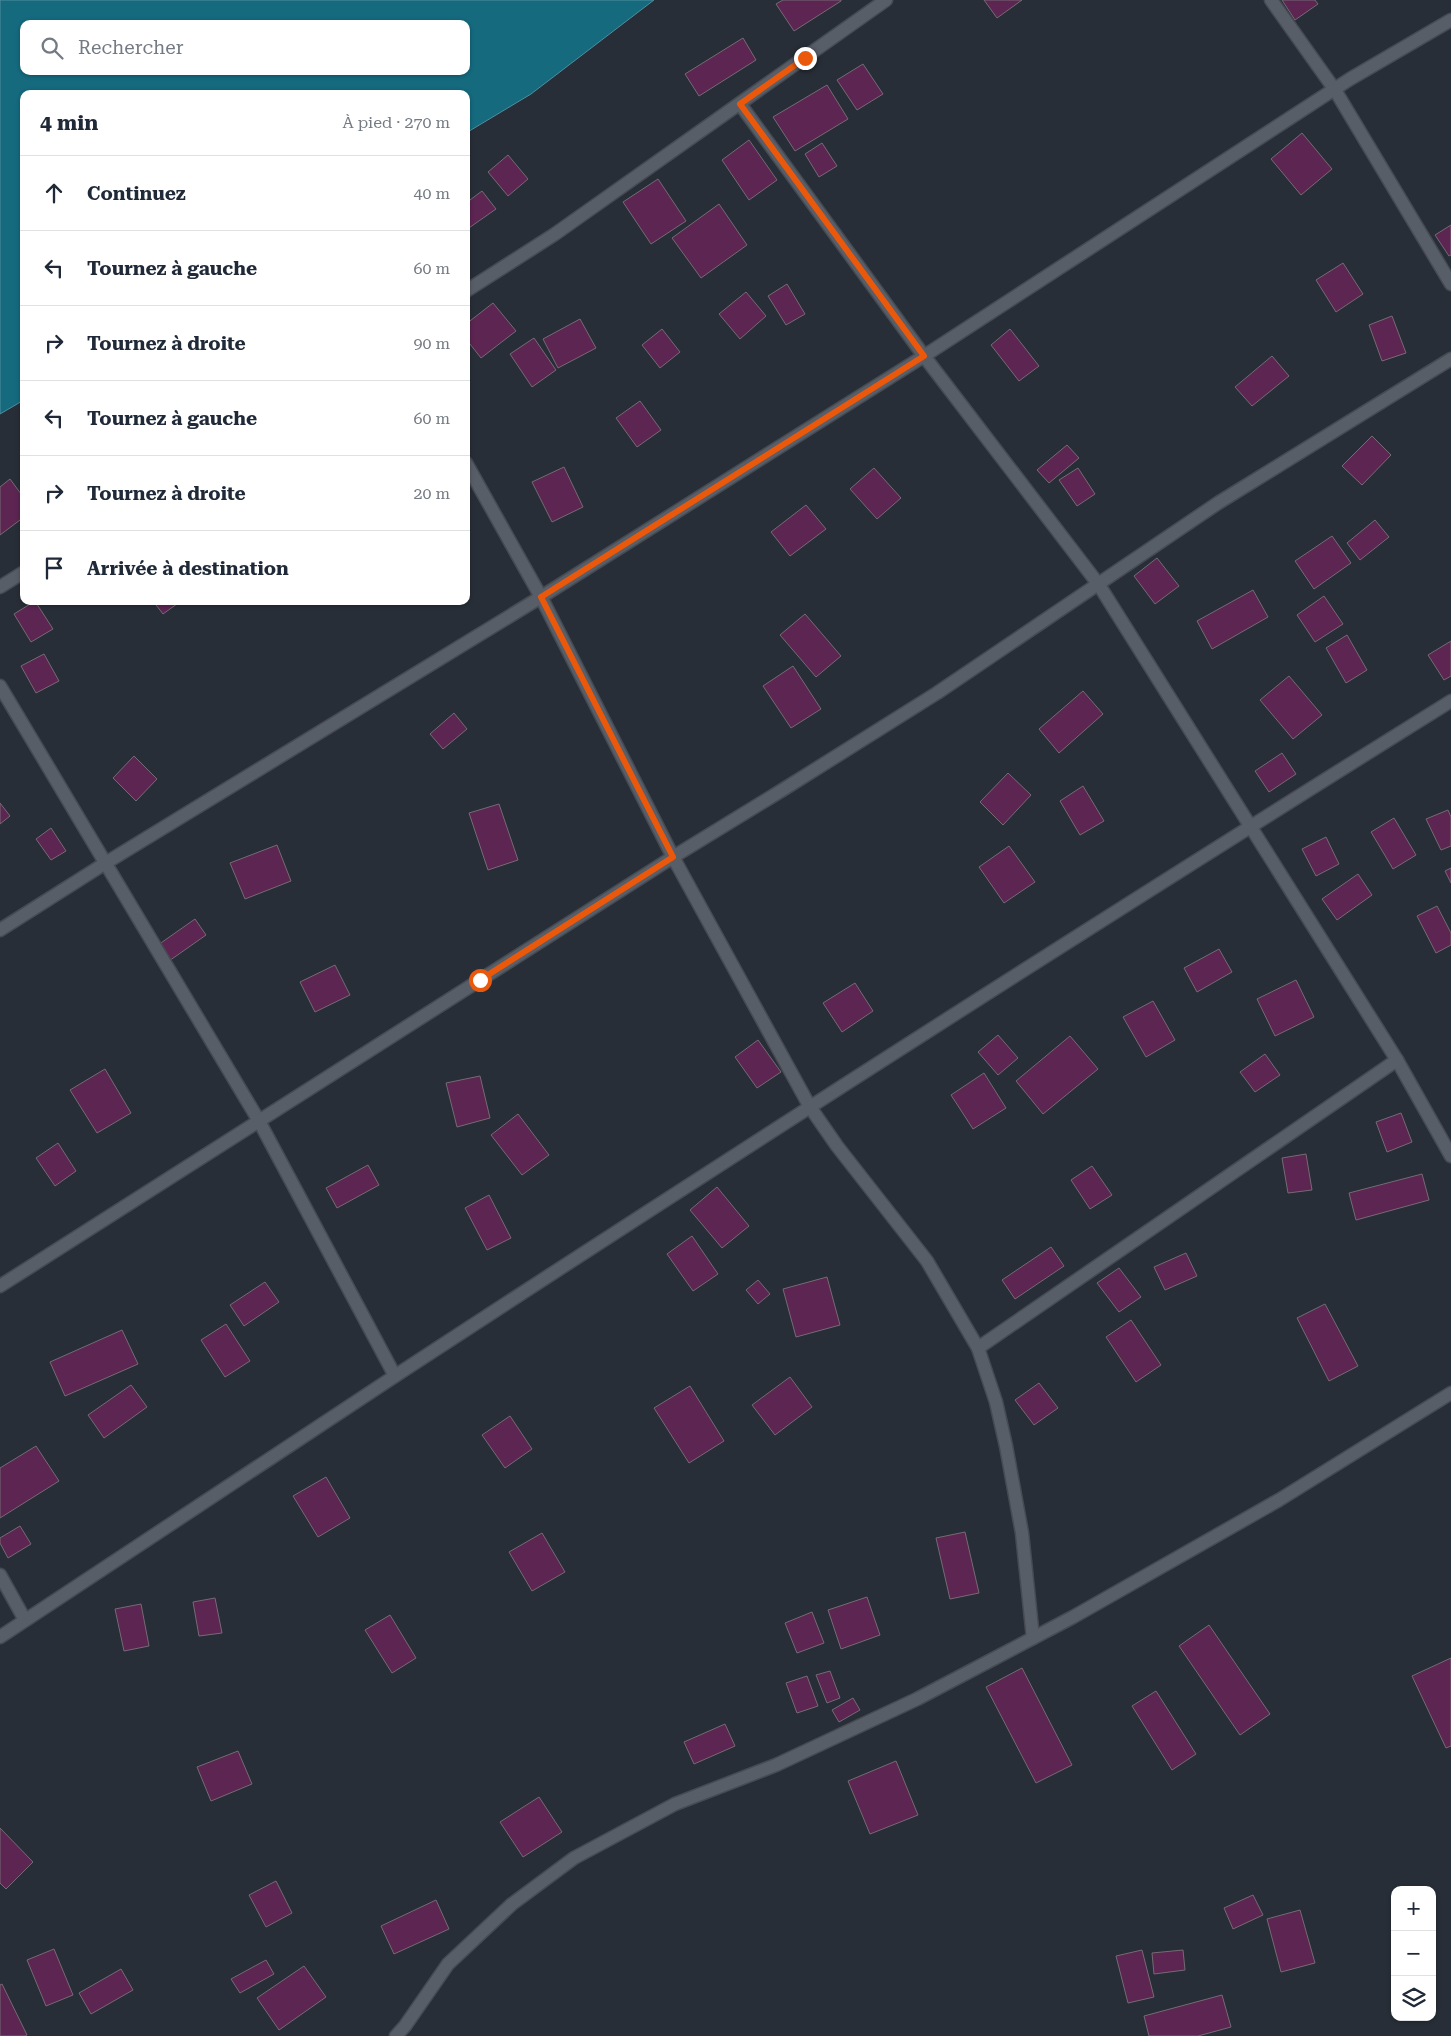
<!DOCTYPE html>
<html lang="fr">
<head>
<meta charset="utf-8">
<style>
	:root { --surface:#fff; --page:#f6f6f7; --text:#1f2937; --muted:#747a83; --line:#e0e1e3 }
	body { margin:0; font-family:"Roboto Serif",serif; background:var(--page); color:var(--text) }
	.controls { position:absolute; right:15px; bottom:15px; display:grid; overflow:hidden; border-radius:10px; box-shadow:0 1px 4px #0004 }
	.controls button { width:45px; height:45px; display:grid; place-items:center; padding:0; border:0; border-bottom:1px solid var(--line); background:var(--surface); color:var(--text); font:25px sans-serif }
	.stop { position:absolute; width:15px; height:15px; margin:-11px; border:4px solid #ea580c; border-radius:50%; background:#fff }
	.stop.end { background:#ea580c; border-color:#fff; box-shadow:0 1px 5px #0008 }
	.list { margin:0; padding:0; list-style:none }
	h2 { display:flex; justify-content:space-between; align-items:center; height:65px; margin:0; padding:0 20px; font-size:21px }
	h2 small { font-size:16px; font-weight:400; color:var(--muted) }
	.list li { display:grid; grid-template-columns:32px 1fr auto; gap:15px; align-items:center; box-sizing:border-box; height:75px; padding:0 20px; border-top:1px solid var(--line) }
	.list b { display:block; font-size:19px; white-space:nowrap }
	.list em { font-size:16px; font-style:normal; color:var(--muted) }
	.icon { flex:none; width:28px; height:28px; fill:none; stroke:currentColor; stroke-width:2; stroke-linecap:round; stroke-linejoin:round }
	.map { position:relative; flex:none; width:1451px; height:2036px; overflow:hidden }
	.search { position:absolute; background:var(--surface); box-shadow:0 1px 4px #0004; left:20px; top:20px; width:450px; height:55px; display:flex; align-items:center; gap:12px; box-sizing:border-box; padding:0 18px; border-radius:10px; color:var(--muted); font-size:19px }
	.panel { position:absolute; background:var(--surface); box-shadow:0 1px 4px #0004; left:20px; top:90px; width:450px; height:515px; border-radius:10px }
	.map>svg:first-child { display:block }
	.water { fill:#156a7e; stroke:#518e9e; fill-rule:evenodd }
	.building { fill:#5c2552; stroke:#756b73 }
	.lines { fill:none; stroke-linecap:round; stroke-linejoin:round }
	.minor-casing { stroke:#464b53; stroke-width:15 }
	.tertiary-casing { stroke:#464b53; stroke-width:15 }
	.secondary-casing { stroke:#464b53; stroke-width:15 }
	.minor { stroke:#585e68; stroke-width:12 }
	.tertiary { stroke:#585e68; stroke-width:12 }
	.secondary { stroke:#585e68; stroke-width:12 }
	.route { stroke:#ea580c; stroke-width:6 }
</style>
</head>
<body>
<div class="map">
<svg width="1451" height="2036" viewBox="0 0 1451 2036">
	<rect width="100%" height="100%" fill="#282e37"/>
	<path class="water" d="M 0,0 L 654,0 L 531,94 L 466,133 L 466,94 L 24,94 L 24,400 L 0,414 ZM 24,24 L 466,24 L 466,71 L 24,71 Z"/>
	<g class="building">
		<polygon points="783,0 841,0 841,1 794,31 776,4"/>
		<polygon points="984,0 1022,0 997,18"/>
		<polygon points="1282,0 1315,0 1318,4 1295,20"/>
		<polygon points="743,38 756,60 699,96 685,74"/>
		<polygon points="863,64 883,94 857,110 837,80"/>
		<polygon points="827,85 848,119 795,151 773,117"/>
		<polygon points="1302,133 1332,169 1301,195 1271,159"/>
		<polygon points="749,140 777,180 749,200 722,160"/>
		<polygon points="822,143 837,166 819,177 805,154"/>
		<polygon points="508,155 528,179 508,196 488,172"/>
		<polygon points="658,179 686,221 651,244 623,202"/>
		<polygon points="482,191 496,209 466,230 466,203"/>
		<polygon points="719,204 747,245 701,278 672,238"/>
		<polygon points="1451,225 1451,255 1449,256 1435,235"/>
		<polygon points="1343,263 1363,294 1336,312 1316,280"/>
		<polygon points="787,284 805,314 786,325 768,296"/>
		<polygon points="746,292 766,316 740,339 719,314"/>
		<polygon points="493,303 516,331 481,358 466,339 466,324"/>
		<polygon points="1392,316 1406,353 1382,361 1369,325"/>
		<polygon points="580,319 596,348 558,368 543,339"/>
		<polygon points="662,329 680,352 660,368 642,345"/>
		<polygon points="1010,329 1039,366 1019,381 991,345"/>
		<polygon points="534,338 556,370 532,387 510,354"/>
		<polygon points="1272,356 1289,376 1252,406 1235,387"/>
		<polygon points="640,401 661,430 637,447 616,418"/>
		<polygon points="1372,436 1391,455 1362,485 1342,466"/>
		<polygon points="1067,445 1079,458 1049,483 1037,470"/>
		<polygon points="564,467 583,507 552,522 532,482"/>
		<polygon points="874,468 901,498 877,519 850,489"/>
		<polygon points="1078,468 1095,494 1077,506 1059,480"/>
		<polygon points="10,479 24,498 24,517 0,535 0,487"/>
		<polygon points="806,505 826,529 790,556 771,532"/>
		<polygon points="1375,520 1389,537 1360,560 1347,543"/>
		<polygon points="1332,536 1351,563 1314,589 1295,561"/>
		<polygon points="1157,558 1179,586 1155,604 1134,576"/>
		<polygon points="1253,590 1268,617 1212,649 1197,621"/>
		<polygon points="1324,596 1343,624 1315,642 1297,615"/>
		<polygon points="35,601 53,629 31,642 14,614"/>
		<polygon points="153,601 181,601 163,614"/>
		<polygon points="805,614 841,656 816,677 780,635"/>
		<polygon points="1347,635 1367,670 1346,683 1326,648"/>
		<polygon points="1451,641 1451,676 1444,680 1428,655"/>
		<polygon points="44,654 59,681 36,693 21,666"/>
		<polygon points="793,666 821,709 791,728 763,686"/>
		<polygon points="1289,676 1322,715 1293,739 1260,700"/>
		<polygon points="1083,691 1103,714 1059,753 1039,729"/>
		<polygon points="454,713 467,729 443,749 430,734"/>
		<polygon points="1282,753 1296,774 1269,792 1255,771"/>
		<polygon points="134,756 157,779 136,801 113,778"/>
		<polygon points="1008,773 1031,795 1003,825 980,802"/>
		<polygon points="1083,786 1104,821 1080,835 1060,801"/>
		<polygon points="0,803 10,816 0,824"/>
		<polygon points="499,804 518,860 488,870 469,813"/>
		<polygon points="1448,810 1451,817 1451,846 1441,850 1426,819"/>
		<polygon points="1394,818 1416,855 1393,869 1371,832"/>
		<polygon points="51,828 66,851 51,860 36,839"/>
		<polygon points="1326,837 1339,864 1316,876 1302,849"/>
		<polygon points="277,845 291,881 245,899 230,863"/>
		<polygon points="1009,846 1035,882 1004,903 979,867"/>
		<polygon points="1451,868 1451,883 1445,871"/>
		<polygon points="1358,874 1372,895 1337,920 1322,899"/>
		<polygon points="1437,906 1451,933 1451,945 1436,953 1417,916"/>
		<polygon points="195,919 206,935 169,961 158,945"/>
		<polygon points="1219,949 1232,972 1197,992 1184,968"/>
		<polygon points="335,965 350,995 315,1012 300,982"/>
		<polygon points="1296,980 1314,1017 1275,1036 1257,999"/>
		<polygon points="855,983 873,1011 842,1032 823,1003"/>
		<polygon points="1153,1001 1175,1040 1146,1057 1123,1017"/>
		<polygon points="998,1035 1018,1058 998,1075 978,1052"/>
		<polygon points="1070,1036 1098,1069 1043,1114 1016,1081"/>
		<polygon points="758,1040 781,1072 757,1088 735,1057"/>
		<polygon points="1265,1054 1280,1075 1255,1092 1240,1072"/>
		<polygon points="105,1069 131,1113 97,1133 70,1090"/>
		<polygon points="984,1073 1006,1108 973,1129 951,1095"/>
		<polygon points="480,1076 490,1118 457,1127 446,1083"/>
		<polygon points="1401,1113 1412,1142 1387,1152 1376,1122"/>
		<polygon points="518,1114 549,1155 522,1175 491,1135"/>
		<polygon points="58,1143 76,1171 55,1186 36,1158"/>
		<polygon points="1306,1154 1312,1190 1288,1193 1282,1158"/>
		<polygon points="368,1165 379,1185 337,1208 326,1188"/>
		<polygon points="1092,1166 1112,1195 1090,1209 1071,1180"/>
		<polygon points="1422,1174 1429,1200 1356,1220 1349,1193"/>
		<polygon points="717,1187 749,1226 722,1248 690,1210"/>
		<polygon points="489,1195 511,1238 487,1250 465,1208"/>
		<polygon points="692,1236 718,1274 693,1291 667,1254"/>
		<polygon points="1051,1247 1064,1266 1015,1299 1002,1280"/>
		<polygon points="1186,1253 1197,1276 1165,1290 1154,1267"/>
		<polygon points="1119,1268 1141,1297 1119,1312 1097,1283"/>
		<polygon points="827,1277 840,1325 796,1337 783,1289"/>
		<polygon points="758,1280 770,1294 758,1304 746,1290"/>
		<polygon points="265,1282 279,1302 244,1326 230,1305"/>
		<polygon points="1325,1304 1358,1366 1329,1381 1297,1318"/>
		<polygon points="1131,1320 1161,1365 1136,1382 1106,1337"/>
		<polygon points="226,1324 250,1361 225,1377 201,1340"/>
		<polygon points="122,1330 138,1364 65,1396 50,1362"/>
		<polygon points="790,1377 812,1407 775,1435 752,1405"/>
		<polygon points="1039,1383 1058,1408 1034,1425 1015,1400"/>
		<polygon points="131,1385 147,1407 104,1438 88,1415"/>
		<polygon points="690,1386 724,1441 689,1463 654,1408"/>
		<polygon points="510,1416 532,1449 505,1468 482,1435"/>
		<polygon points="36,1446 59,1481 0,1518 0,1468"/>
		<polygon points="326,1477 350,1518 318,1537 293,1496"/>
		<polygon points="20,1526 31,1544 8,1558 0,1543 0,1538"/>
		<polygon points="965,1532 979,1593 950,1599 936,1538"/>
		<polygon points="542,1533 565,1572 532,1591 509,1552"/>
		<polygon points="867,1597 880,1635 841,1649 828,1610"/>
		<polygon points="215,1598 222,1633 199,1636 193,1602"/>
		<polygon points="141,1604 149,1646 124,1651 115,1609"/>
		<polygon points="812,1612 824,1643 797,1653 785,1623"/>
		<polygon points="390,1615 416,1658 392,1673 365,1630"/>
		<polygon points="1209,1625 1270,1714 1240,1735 1179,1646"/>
		<polygon points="1451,1658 1451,1746 1446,1748 1412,1676"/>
		<polygon points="1022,1668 1072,1765 1036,1783 986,1687"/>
		<polygon points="830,1671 840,1698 827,1703 816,1675"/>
		<polygon points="807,1676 818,1706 797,1713 786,1683"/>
		<polygon points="1156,1691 1196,1754 1172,1770 1132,1706"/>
		<polygon points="853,1698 860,1710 839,1722 832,1710"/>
		<polygon points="725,1724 735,1746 694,1764 684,1742"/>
		<polygon points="238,1751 252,1784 211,1801 197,1767"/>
		<polygon points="896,1761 918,1815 870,1834 848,1781"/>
		<polygon points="539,1797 562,1832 523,1857 500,1822"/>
		<polygon points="0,1828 33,1862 6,1889 0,1883"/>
		<polygon points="276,1881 292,1913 266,1927 249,1895"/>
		<polygon points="1253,1895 1263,1915 1233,1929 1224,1908"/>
		<polygon points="436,1900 449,1929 394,1954 381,1926"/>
		<polygon points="1300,1910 1315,1963 1281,1972 1267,1919"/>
		<polygon points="54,1949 73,1995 46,2006 27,1960"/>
		<polygon points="1142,1950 1154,1997 1128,2003 1116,1956"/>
		<polygon points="1183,1950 1185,1970 1154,1974 1152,1953"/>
		<polygon points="266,1960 274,1974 240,1993 231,1979"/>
		<polygon points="304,1966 326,1997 279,2030 257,1998"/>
		<polygon points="121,1969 133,1990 91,2014 79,1993"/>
		<polygon points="2,1984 27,2035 25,2036 0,2036 0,1985"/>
		<polygon points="1222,1995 1231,2027 1198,2036 1149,2036 1144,2016"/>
	</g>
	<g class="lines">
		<defs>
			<g id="minor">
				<polyline points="1271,0 1335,90 1451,284"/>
				<polyline points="740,104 924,356 1099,585 1397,1060 1451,1156"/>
				<polyline points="466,463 541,597 673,857 810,1107 837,1146 927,1261 978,1348 996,1402 1006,1446 1022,1533 1033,1638"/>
				<polyline points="0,686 259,1121 395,1376"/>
				<polyline points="0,1286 673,857 784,789 937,693 1218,503 1451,359"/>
				<polyline points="978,1348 1397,1060"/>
				<polyline points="0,1575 25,1620"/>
				<path d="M 0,1637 C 133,1550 265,1461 398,1374 C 747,1146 1098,921 1451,701"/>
				<polyline points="396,2036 405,2026 448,1964 512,1904 574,1858 675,1804 776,1765 917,1699 1073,1617 1279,1500 1451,1393"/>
			</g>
			<polyline id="tertiary" points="0,930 104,864 541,597 924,356 1350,79 1451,20"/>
			<g id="secondary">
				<polyline points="466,291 555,234 886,0"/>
				<polyline points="0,587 24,572"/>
			</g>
		</defs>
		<use href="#minor" class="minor-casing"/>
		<use href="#tertiary" class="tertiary-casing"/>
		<use href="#secondary" class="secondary-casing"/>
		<use href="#minor" class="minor"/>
		<use href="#tertiary" class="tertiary"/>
		<use href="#secondary" class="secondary"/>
	</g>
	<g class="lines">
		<polyline class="route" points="480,980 673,857 541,597 924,356 740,104 805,58"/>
	</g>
</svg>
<div class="controls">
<button>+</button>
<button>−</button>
<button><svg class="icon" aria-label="layers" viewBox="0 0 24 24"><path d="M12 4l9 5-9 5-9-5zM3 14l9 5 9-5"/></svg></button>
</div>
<div class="stop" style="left:480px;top:980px"></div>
<div class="stop end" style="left:805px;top:58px"></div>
<div class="search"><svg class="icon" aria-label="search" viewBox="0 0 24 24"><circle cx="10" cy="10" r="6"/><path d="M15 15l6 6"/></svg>Rechercher</div>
<section class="panel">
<h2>4 min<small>À pied · 270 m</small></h2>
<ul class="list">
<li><svg class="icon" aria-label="ahead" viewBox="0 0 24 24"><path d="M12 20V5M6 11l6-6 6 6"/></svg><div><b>Continuez</b></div><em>40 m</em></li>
<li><svg class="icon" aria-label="left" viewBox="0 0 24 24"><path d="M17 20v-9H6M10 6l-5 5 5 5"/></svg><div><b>Tournez à gauche</b></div><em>60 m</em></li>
<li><svg class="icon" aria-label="right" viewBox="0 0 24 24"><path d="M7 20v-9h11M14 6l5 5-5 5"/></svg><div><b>Tournez à droite</b></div><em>90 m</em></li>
<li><svg class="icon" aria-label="left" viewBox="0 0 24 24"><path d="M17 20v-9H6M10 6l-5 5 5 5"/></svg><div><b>Tournez à gauche</b></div><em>60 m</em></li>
<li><svg class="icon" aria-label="right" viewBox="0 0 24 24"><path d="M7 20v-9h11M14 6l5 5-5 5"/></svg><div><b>Tournez à droite</b></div><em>20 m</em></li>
<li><svg class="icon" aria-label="arrive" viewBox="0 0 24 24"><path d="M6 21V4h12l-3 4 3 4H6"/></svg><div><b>Arrivée à destination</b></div></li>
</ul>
</section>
</div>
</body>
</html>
